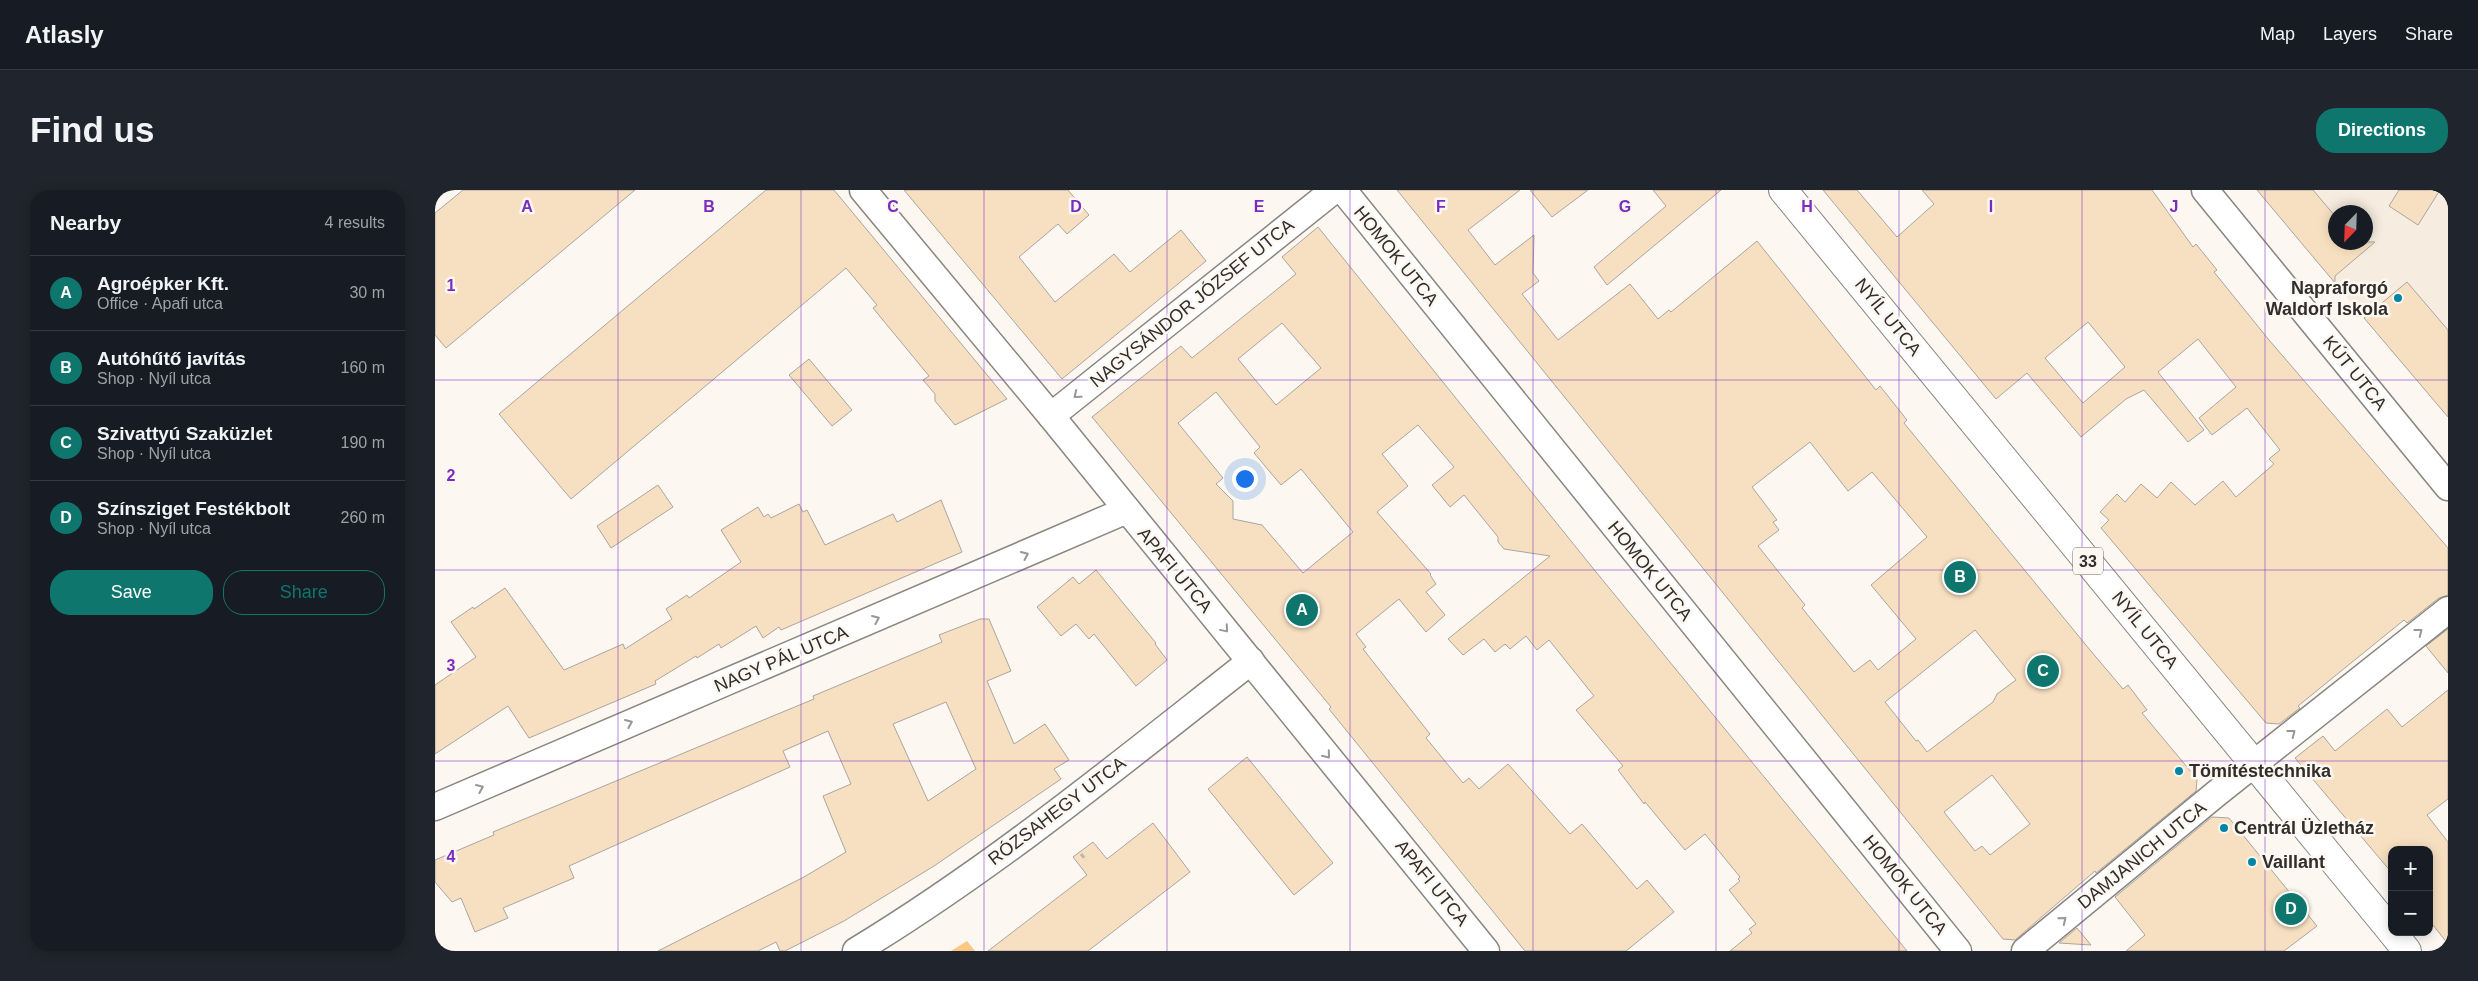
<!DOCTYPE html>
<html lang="en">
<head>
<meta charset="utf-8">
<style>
	:root { --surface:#171b24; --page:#20242c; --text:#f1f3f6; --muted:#9ea1a6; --line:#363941; --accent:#0f766e }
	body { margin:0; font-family:Helvetica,sans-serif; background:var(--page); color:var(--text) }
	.controls { position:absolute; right:15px; bottom:15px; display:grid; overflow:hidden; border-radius:10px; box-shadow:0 2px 12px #0003 }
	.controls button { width:45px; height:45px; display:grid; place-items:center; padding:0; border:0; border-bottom:1px solid var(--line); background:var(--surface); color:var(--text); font:25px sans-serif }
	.compass { position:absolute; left:1893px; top:15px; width:45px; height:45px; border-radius:50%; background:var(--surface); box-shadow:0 2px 12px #0003; rotate:203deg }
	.you { position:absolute; left:809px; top:288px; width:18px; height:18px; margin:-12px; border:4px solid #fff; border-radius:50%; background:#1a73e8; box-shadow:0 0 0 8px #1a73e833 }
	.badge { display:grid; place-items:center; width:32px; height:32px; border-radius:50%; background:var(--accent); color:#fff; font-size:16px; font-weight:700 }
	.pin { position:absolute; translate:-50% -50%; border:2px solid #fff; box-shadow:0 1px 5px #0006 }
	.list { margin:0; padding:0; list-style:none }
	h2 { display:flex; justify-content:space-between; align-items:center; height:65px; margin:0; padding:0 20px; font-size:21px }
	h2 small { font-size:16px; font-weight:400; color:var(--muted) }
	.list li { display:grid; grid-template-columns:32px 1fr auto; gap:15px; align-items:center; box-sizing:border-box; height:75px; padding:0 20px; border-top:1px solid var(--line) }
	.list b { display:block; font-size:19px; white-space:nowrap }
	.list p { margin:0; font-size:16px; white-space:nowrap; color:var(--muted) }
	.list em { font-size:16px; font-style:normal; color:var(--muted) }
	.actions { display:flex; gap:10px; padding:15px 20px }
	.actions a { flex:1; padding:11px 0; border:1px solid var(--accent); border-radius:20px; text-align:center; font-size:18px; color:var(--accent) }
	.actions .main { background:var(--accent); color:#fff }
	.map { position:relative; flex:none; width:2013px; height:761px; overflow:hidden; border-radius:20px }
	header { display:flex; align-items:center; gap:30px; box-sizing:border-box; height:70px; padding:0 25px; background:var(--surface); border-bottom:1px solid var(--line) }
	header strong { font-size:24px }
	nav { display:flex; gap:28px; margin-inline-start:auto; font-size:18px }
	.intro { display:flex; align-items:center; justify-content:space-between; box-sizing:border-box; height:120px; padding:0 30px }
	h1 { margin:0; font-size:35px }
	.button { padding:12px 22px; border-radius:20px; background:var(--accent); color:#fff; font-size:18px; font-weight:700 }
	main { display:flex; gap:30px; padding:0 30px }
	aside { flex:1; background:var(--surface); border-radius:20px; box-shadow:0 2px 12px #0003 }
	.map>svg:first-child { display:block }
	.built { fill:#f6ece0; fill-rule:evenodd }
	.green { fill:#fbc781 }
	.building { fill:#f7e0c1; stroke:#aaa59f; fill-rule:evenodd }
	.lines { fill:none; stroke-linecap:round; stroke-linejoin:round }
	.minor-casing { stroke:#89857f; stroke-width:29 }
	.primary-casing { stroke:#89857f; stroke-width:30 }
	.path { stroke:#bab6b1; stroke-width:3; stroke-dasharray:5 2.5; stroke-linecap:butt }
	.minor { stroke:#fff; stroke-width:26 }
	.primary { stroke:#fff; stroke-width:28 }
	.oneway { stroke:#989696 }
	.grid { fill:none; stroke:#7b2cbf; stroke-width:1; stroke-opacity:0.55 }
	.poi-dot { fill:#0085a7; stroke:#fcf7f1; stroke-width:2 }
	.labels { text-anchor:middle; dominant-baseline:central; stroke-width:5; stroke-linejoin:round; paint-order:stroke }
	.shield { fill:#fcf7f1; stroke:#6d6a67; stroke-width:1 }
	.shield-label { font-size:16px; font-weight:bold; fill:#302e2c }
	.street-label { font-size:18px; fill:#302e2c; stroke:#fcf7f1 }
	.poi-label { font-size:18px; font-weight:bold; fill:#302e2c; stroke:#fcf7f1; text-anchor:start }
	.grid-label { font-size:16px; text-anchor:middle; font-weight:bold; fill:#7b2cbf; stroke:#fcf7f1; stroke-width:5; stroke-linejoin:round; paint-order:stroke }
</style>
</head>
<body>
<header>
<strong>Atlasly</strong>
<nav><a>Map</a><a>Layers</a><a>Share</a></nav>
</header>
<div class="intro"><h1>Find us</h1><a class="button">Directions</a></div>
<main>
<aside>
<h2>Nearby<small>4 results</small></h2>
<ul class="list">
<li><span class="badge">A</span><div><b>Agroépker Kft.</b><p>Office · Apafi utca</p></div><em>30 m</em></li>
<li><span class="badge">B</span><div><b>Autóhűtő javítás</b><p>Shop · Nyíl utca</p></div><em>160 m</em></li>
<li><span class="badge">C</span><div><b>Szivattyú Szaküzlet</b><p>Shop · Nyíl utca</p></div><em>190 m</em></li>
<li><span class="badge">D</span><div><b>Színsziget Festékbolt</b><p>Shop · Nyíl utca</p></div><em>260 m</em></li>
</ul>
<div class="actions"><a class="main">Save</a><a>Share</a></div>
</aside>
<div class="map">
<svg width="2013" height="761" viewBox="0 0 2013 761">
	<rect width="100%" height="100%" fill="#fcf7f1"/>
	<path class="built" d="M 1822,0 L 2013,0 L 2013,227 L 1929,128 ZM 1900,22 L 1930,22 L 1930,52 L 1900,52 Z"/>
	<polygon class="green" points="532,751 540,761 516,761"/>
	<g class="building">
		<polygon points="28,0 200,0 11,158 0,145 0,23"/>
		<polygon points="331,0 399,0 572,209 520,235 500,211 500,204 488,190 494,186 438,118 442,115 411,78 136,309 64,224"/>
		<polygon points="469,0 633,0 654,25 632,44 623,34 584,67 620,112 679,64 695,82 746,40 771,71 627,189"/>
		<path d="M 962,0 L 1085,0 L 1033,40 L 1060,75 L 1099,45 L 1098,83 L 1104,91 L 1087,104 L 1123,150 L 1195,94 L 1223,129 L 1234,120 L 1236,122 L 1322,51 L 1441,200 L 1445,196 L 1472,230 L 1469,233 L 1655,460 L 1688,499 L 1693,495 L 1712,520 L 1707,523 L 1762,589 L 1761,601 L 1661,683 L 1660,681 L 1580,750 L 1568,749 ZM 1375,252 L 1413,301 L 1437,282 L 1492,347 L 1436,395 L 1481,449 L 1443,480 L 1435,470 L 1419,482 L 1367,418 L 1370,415 L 1323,356 L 1344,340 L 1338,332 L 1342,330 L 1317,297 ZM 1540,440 L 1581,490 L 1562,504 L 1558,512 L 1492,562 L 1483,550 L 1481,551 L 1450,512 ZM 1557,585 L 1595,634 L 1555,665 L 1547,656 L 1540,661 L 1509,622 Z"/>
		<polygon points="1095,0 1153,0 1117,27"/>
		<polygon points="1218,0 1286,0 1172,95 1159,77 1231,16"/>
		<path d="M 1388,0 L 1422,0 L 1462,47 L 1499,14 L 1487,0 L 1717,0 L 1758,57 L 1761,54 L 1782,80 L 1779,82 L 1834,150 L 2013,358 L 2013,405 L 2004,408 L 1972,433 L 1969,430 L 1863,516 L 1865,518 L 1844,534 L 1831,533 L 1666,338 L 1674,330 L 1665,322 L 1682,304 L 1690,312 L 1706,294 L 1722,308 L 1736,292 L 1760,315 L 1788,291 L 1801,307 L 1839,274 L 1834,269 L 1845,260 L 1812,218 L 1777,245 L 1764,228 L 1801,197 L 1763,149 L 1723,182 L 1769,240 L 1753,252 L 1709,200 L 1691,209 L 1646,247 L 1592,183 L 1561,209 ZM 1653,132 L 1690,177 L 1648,213 L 1610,168 Z"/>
		<polygon points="1822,0 1878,0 1900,26 1900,52 1940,52 1900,86 1900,93"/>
		<polygon points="1964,0 2005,0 1983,35 1954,16"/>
		<path d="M 883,37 L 1161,382 L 1472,761 L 1295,761 L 1317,743 L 1314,739 L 1321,734 L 1294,700 L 1305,691 L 1303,689 L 1305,687 L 1270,644 L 1250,660 L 1210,612 L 1209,614 L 1183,580 L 1188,576 L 1141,520 L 1159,506 L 1114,450 L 1102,460 L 1091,446 L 1075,459 L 1070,454 L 1060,462 L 1049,449 L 1028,465 L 1013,449 L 1115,366 L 1069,359 L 1063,352 L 1063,347 L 1029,305 L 1015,317 L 997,295 L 1019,277 L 983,235 L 947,264 L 973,296 L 942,322 L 996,384 L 995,385 L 1001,394 L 991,402 L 1010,425 L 991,442 L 964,409 L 921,444 L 931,457 L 928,459 L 995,544 L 991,548 L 1028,593 L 1034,588 L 1044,599 L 1073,574 L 1135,644 L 1147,634 L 1202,699 L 1212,690 L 1239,722 L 1191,761 L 1090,761 L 894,519 L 896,517 L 657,227 L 746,156 L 757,168 L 861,84 L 847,67 ZM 847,133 L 886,178 L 841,215 L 803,169 ZM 781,202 L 825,257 L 819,263 L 846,295 L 866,279 L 918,342 L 868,383 L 827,335 L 798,329 L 798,311 L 781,294 L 788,288 L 743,233 Z"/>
		<polygon points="1972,92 2013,140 2013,227 1929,128"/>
		<polygon points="374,169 417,220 397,236 354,185"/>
		<polygon points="223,295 238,317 176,358 162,336"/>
		<polygon points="506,310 527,362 346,440 344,437 328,448 321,436 286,458 284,454 262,468 261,466 220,491 221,494 94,548 73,516 0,564 0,495 41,467 16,432 38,417 39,419 70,398 129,480 188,454 190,459 237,429 231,419 252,405 254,408 306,372 286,340 323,317 329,327 333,324 336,328 364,314 368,322 372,320 390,355 458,324 462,332"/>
		<polygon points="661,380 721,453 720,454 732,470 701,496 659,444 654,449 641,434 626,446 602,417 638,387 644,394"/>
		<path d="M 545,429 L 554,429 L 576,481 L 552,491 L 579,554 L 610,534 L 634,570 L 619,579 L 626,589 L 499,676 L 409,731 L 350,761 L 345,761 L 341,752 L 323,761 L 223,761 L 369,687 L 411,662 L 388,606 L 416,594 L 393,541 L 348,561 L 355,577 L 134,676 L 139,688 L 68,718 L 73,728 L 40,742 L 26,708 L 17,712 L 0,692 L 0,670 L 59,645 L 58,642 L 379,509 L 378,506 L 507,452 L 504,445 ZM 511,512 L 541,579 L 493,611 L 458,534 Z"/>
		<polygon points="2013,439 2013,483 1991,456"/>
		<polygon points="2013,500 2013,609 1992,625 2013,652 2013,754 1994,730 1994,660 1957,660 1957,683 1860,568 1888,546 1900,561 1952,519 1967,537"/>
		<polygon points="812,567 898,673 859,705 773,599"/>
		<polygon points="1777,627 1794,628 1882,736 1849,761 1691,761 1710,745 1680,707"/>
		<polygon points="718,633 755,682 653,761 553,761 652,685 638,667 658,652 672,669"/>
		<polygon points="1642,738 1656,755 1624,753"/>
	</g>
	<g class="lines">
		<defs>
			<g id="minor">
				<polyline points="428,0 616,226 1051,761"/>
				<polyline points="908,0 1523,761"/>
				<polyline points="1770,0 2013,297"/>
				<polyline points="616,226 899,0"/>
				<polyline points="0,617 692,320"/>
				<path d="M 421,761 C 561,676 687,572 816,471"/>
				<polyline points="1590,761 1782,603 2013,420"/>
			</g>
			<g id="primary">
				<polyline points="1348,0 1957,742"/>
				<polyline points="1957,742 1972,761"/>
			</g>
		</defs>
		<use href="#minor" class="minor-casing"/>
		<use href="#primary" class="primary-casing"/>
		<polyline class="path" points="646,664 651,670"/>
		<use href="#minor" class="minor"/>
		<use href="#primary" class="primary"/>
	</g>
	<defs><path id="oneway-chevron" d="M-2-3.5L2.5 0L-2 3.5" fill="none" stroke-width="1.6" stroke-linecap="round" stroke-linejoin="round" transform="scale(1.25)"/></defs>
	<g class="oneway">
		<use href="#oneway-chevron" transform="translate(642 205) rotate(141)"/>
		<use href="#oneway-chevron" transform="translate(590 365) rotate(-24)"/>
		<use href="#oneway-chevron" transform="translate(441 429) rotate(-23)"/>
		<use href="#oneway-chevron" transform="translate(790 439) rotate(50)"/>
		<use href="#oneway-chevron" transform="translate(1984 442) rotate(-38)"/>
		<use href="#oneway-chevron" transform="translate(194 533) rotate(-23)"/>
		<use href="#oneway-chevron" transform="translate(1857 543) rotate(-38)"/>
		<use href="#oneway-chevron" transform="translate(892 565) rotate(51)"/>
		<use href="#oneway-chevron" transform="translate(45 598) rotate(-23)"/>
		<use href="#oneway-chevron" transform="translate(1628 730) rotate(-39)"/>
	</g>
	<path class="grid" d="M 183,0 L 183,761M 366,0 L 366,761M 549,0 L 549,761M 732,0 L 732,761M 915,0 L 915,761M 1098,0 L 1098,761M 1281,0 L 1281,761M 1464,0 L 1464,761M 1647,0 L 1647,761M 1830,0 L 1830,761M 0,190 L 2013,190M 0,380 L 2013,380M 0,571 L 2013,571"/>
	<g class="poi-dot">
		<circle cx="1963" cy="108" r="5"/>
		<circle cx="1744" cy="581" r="5"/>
		<circle cx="1789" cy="638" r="5"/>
		<circle cx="1817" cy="672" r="5"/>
	</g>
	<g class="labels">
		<rect class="shield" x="1638" y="357.5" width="30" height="27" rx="4"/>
		<g class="shield-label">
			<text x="1653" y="371">33</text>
		</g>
		<g class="street-label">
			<text transform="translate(961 66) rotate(51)">HOMOK UTCA</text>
			<text transform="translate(757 113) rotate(-39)">NAGYSÁNDOR JÓZSEF UTCA</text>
			<text transform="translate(1453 127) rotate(51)">NYÍL UTCA</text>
			<text transform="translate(1920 183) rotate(51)">KÚT UTCA</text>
			<text transform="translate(740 380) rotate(50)">APAFI UTCA</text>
			<text transform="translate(1215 381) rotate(51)">HOMOK UTCA</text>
			<text transform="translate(1710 440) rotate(51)">NYÍL UTCA</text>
			<text transform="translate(346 469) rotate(-23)">NAGY PÁL UTCA</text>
			<text transform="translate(622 621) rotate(-37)">RÓZSAHEGY UTCA</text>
			<text transform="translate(1707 665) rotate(-39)">DAMJANICH UTCA</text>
			<text transform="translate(997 693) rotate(51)">APAFI UTCA</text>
			<text transform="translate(1470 695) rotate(51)">HOMOK UTCA</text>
		</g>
		<g class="poi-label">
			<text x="1953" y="98" text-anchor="end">Napraforgó<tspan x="1953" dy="21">Waldorf Iskola</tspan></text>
			<text x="1754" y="581">Tömítéstechnika</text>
			<text x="1799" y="638">Centrál Üzletház</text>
			<text x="1827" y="672">Vaillant</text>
		</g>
	</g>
	<g class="grid-label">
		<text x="92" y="22">A</text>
		<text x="274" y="22">B</text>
		<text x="458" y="22">C</text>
		<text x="641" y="22">D</text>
		<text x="824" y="22">E</text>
		<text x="1006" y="22">F</text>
		<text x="1190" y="22">G</text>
		<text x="1372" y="22">H</text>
		<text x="1556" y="22">I</text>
		<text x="1739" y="22">J</text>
		<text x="16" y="101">1</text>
		<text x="16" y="291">2</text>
		<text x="16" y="481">3</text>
		<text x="16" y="672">4</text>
	</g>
</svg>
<div class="controls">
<button>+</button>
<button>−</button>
</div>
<svg class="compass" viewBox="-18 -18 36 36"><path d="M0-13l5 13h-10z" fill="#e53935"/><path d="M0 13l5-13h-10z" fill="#9ea1a6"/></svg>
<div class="you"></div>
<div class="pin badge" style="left:867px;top:420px">A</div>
<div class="pin badge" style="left:1525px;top:387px">B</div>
<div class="pin badge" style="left:1608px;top:481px">C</div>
<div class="pin badge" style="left:1856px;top:719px">D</div>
</div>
</main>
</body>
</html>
